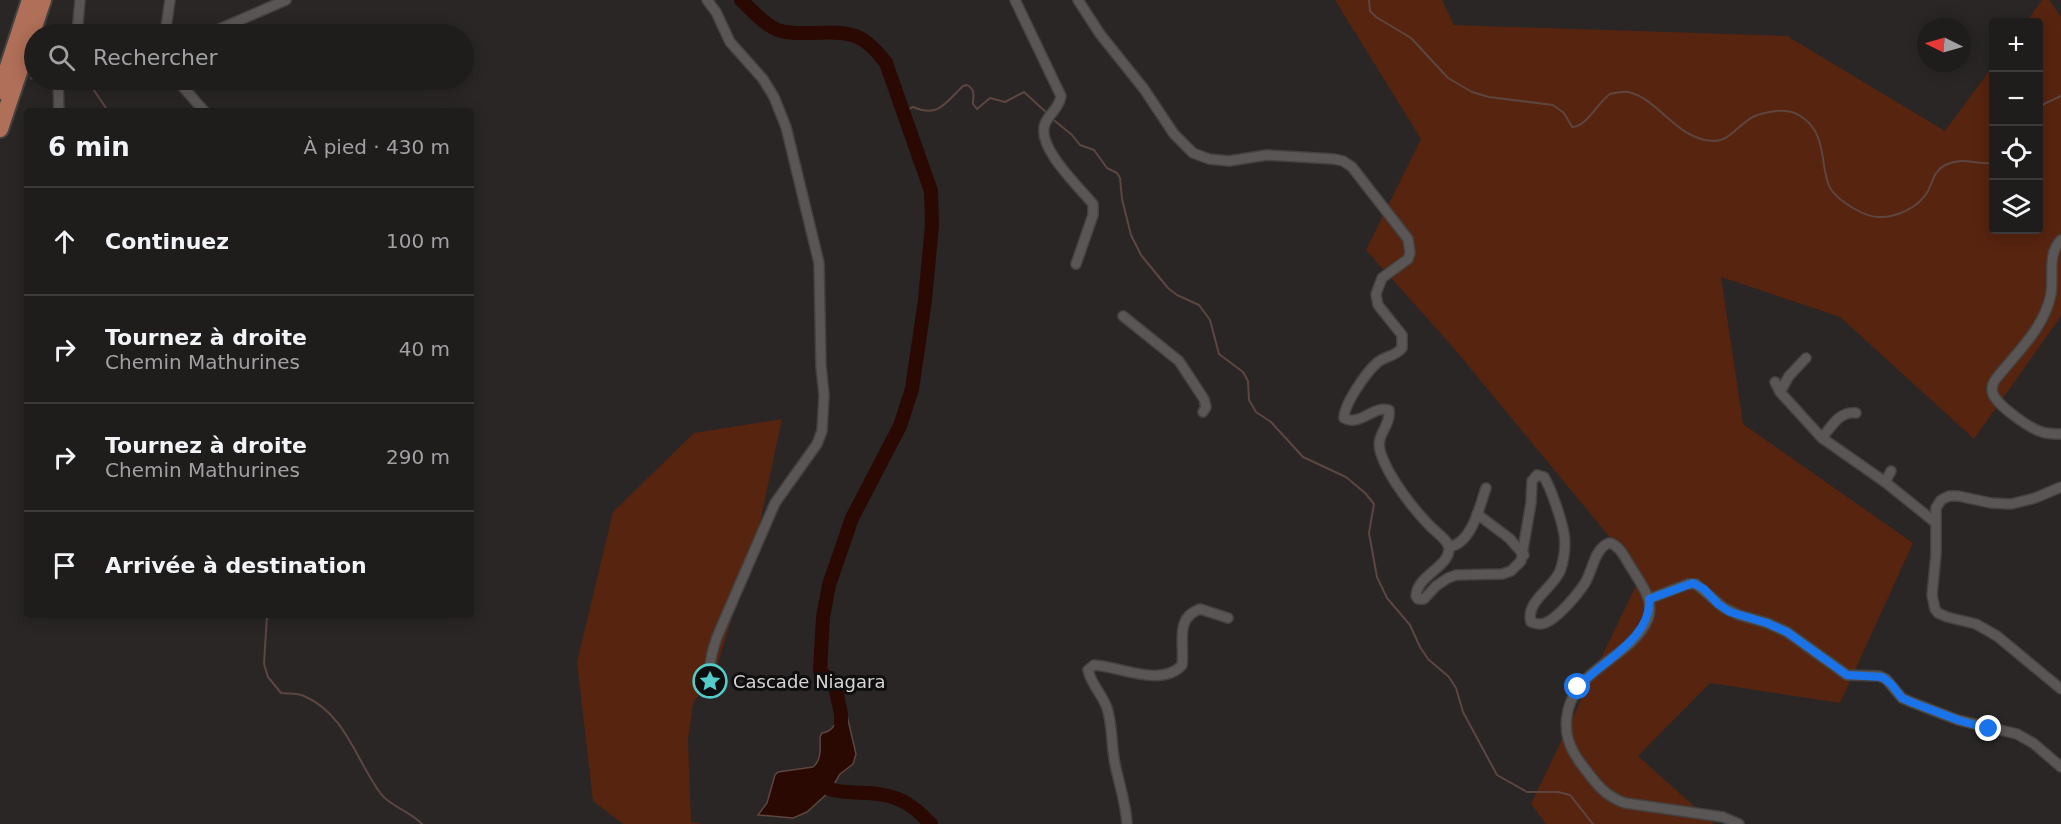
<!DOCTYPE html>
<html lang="fr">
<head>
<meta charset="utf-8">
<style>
	:root { --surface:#1f1c1c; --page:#272525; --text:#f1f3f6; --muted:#a1a1a3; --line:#3c3a3b }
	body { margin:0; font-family:"DejaVu Sans",sans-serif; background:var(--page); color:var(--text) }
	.controls { position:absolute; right:18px; top:18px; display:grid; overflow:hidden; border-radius:6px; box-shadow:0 3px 15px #0003 }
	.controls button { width:54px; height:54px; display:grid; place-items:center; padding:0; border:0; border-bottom:2px solid var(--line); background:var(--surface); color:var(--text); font:30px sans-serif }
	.compass { position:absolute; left:1917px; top:18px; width:54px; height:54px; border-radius:50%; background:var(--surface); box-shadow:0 3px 15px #0003; rotate:275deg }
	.stop { position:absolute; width:18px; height:18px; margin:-14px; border:4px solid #1a73e8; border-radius:50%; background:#fff }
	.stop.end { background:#1a73e8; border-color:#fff; box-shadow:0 2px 6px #0008 }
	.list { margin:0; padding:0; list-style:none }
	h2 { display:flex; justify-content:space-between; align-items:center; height:78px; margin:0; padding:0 24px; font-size:26px }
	h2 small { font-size:20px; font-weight:400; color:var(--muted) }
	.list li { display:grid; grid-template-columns:39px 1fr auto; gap:18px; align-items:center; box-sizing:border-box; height:108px; padding:0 24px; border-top:2px solid var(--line) }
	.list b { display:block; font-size:22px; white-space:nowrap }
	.list p { margin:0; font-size:20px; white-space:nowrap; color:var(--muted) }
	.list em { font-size:20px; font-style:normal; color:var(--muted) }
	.icon { flex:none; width:33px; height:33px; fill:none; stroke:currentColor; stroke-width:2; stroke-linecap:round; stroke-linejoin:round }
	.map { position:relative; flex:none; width:2061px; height:824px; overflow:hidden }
	.search { position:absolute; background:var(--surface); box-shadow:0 3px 15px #0003; left:24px; top:24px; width:450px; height:66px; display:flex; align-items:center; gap:15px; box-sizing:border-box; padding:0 21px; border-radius:33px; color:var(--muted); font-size:22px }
	.panel { position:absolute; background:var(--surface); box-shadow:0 3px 15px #0003; left:24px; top:108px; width:450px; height:510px; border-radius:6px }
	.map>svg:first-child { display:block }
	.green { fill:#572410 }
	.water { fill:#290901; stroke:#5d4640; stroke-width:1.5 }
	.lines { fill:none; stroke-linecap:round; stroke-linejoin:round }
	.stream { stroke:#5d4640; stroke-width:2 }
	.river { stroke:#290901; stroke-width:14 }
	.street-tunnel { stroke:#43403f; stroke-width:9; stroke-dasharray:9 4.5; stroke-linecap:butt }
	.street-casing { stroke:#444241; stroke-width:12 }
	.highway-casing { stroke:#444241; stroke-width:20 }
	.street { stroke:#5a5655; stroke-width:9 }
	.highway { stroke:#b06f58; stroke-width:16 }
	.route { stroke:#1a73e8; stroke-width:8 }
	.labels { text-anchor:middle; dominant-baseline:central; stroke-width:6; stroke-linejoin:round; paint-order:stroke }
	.poi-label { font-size:18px; fill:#d7d5d4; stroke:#100f0f; text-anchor:start }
</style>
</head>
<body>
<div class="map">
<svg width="2061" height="824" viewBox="0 0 2061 824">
	<rect width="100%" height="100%" fill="#292625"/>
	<g class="green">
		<polygon points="1335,0 1442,0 1454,25 1787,36 1945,131 1993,66 1994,230 2038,230 2038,22 2026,22 2042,0 2049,0 2061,17 2061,316 1974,439 1840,317 1721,277 1743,424 1913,543 1840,703 1710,683 1638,756 1714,824 1546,824 1531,804 1641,575 1452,346 1366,250 1421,139"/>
		<polygon points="782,419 756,541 713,679 710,680 693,703 688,739 691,822 702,824 623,824 593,801 577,662 613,512 694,433"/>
	</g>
	<path class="water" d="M 839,707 L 845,707 L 856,754 L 853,764 L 840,774 L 830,791 L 807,812 L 793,818 L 758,815 L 767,803 L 775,775 L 778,772 L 813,767 C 822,760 820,747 820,737 L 822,733 C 835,731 838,720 839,707 Z"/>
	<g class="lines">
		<g class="stream">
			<path d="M 1369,0 L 1370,11 L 1376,17 L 1411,38 L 1448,78 L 1472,92 L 1489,97 L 1553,105 L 1564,113 L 1572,127 C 1587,127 1597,103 1610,94 C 1615,93 1623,91 1628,92 C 1658,98 1677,140 1713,141 C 1730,142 1740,122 1755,116 C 1761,113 1769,112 1777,111 C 1786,110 1795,112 1802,117 C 1826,134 1820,159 1828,183 C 1831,194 1843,202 1853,208 C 1860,212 1869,217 1878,217 C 1897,218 1919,207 1928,191 C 1933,181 1934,171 1945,165 C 1964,156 1975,165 1994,163"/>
			<polyline points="68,82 89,83 108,111"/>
			<polyline points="2038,110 2044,104 2061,96"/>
			<path d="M 905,111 L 913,107 C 939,118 945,103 963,86 L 967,85 C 976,90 973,96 973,104 L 977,109 L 990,98 L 1005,102 L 1024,92 L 1048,114"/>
			<polyline points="1055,121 1072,135 1080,145 1094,150 1107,168 1117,173 1120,178 1122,199 1131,235 1141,255 1168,288 1177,295 1199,305 1210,320 1219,354 1243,372 1248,381 1249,400 1256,412 1271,422 1303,457 1346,477 1365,493 1374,504 1369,533 1377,577 1387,598 1410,625 1420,647 1428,659 1449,677 1456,688 1463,712 1497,775 1527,792 1558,792 1570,795 1593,824"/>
			<path d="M 267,615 L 264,664 L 268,677 L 281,693 C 288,694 297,693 304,696 C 346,714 356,761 381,794 C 390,806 411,812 422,824"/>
		</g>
		<g class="river">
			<path d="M 741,0 C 752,10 766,27 781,31 C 791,34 803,33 814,33 C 850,31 864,33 886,63 L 931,191 L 932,225 L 925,300 L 912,389 L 900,426 L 852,518 L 829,585 L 823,617 L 820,671 L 835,686 L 841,714 L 841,724"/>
			<path d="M 821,777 C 823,783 827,789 833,790 C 854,795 877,790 898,799 C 911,804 921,814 931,824"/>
		</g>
		<polyline class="street-tunnel" points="16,76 34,75"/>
		<defs>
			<g id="street">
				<path d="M 707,0 L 716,12 L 730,42 L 763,79 L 774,97 L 786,127 L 819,263 L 821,366 L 824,395 L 822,431 L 817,444 L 775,503 L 717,637 C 712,651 708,665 710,680"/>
				<path d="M 1015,0 L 1061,96 C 1059,109 1049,113 1045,124 C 1036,147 1079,187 1093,204 L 1093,215 L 1076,264"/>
				<path d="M 1078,0 L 1100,34 L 1144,89 L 1174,134 L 1193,153 L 1209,159 L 1229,161 L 1267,155 L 1334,159 L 1343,161 L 1352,167 L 1408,239 L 1410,253 L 1408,259 L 1382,278 L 1376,294 L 1378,305 L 1402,335 L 1402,348 C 1396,356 1386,356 1378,362 C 1367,371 1344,404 1344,418 C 1360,427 1373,405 1389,410 C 1391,428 1374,434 1381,454 C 1389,478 1414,510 1431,527 C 1437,533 1448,540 1449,548 C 1450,567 1417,575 1416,596 L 1418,599 L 1424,599 L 1436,586 L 1448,578 L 1456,575 L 1502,574 L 1511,571 L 1521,561 L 1531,503 L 1532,481 L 1537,475 L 1544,477 C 1551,488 1562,521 1564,534 C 1566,545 1564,561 1560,571 C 1553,588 1525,602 1531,622 C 1536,624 1540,625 1545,623 C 1557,619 1578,594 1585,583 C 1593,570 1594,549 1609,543 C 1620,545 1626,560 1632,569 C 1641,584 1655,601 1648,619 C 1631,658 1580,665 1568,710 C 1563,732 1569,748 1582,765 C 1595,782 1604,796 1625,803 L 1723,817 L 1739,824"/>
				<polyline points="77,34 80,0"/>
				<polyline points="165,34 170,0"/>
				<polyline points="208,34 286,0"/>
				<polyline points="58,80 59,111"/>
				<polyline points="177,80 204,111"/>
				<path d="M 2061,240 C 2047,254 2054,276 2051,294 C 2044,329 2016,353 1995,380 C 1992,385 1991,389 1993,394 C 1998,406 2029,428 2042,432 C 2048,434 2055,434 2061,434"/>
				<polyline points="1123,316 1179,361 1204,399 1206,407 1203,412"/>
				<polyline points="1775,382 1780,392 1822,438 1885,482 1936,523"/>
				<polyline points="1780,392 1789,376 1806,358"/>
				<path d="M 1822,438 C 1831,427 1839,411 1856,413"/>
				<polyline points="1885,482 1891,471"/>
				<polyline points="2061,487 2035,498 2011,504 1991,503 1958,496 1949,496 1941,500 1936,508 1936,554 1932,595 1935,609 1938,613 1947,617 1976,624 1997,636 2061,689"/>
				<polyline points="1477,514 1509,538 1524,555"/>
				<path d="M 1449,547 C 1472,543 1479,508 1486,488"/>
				<polyline points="1649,599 1688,584 1696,584 1724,608 1739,615 1767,623 1787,632 1847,675 1879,676 1886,679 1902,698 1911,702 1958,720 2017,734 2033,743 2061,767"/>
				<path d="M 1127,824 C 1126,803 1119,784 1115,764 C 1111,745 1113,727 1107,708 C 1102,694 1091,684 1088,670 L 1094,665 C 1118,666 1162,688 1182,665 C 1185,644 1174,618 1200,609 L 1228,618"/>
			</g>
			<g id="highway">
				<polyline points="0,91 30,0"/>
				<polyline points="0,129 43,0"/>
			</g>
		</defs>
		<use href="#street" class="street-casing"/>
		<use href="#highway" class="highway-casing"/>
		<use href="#street" class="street"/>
		<use href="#highway" class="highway"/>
	</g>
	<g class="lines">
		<path class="route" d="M 1578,687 C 1602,661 1652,638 1649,599 L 1693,583 L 1704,589 L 1718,604 L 1730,612 L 1767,623 L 1787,632 L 1847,675 L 1882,677 L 1891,684 L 1902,698 L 1911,702 L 1958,720 L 1989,729"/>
	</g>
	<defs>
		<symbol id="sight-ring" viewBox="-11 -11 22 22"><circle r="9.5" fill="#100f0f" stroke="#54cdc8" stroke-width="1.5"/><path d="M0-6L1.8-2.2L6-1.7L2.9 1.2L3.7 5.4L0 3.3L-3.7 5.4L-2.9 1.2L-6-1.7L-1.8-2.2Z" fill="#54cdc8"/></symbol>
	</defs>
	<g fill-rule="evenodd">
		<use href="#sight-ring" x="691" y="662" width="38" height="38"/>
	</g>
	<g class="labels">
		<g class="poi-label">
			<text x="733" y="681">Cascade Niagara</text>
		</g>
	</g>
</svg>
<div class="controls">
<button>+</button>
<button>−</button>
<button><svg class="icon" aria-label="locate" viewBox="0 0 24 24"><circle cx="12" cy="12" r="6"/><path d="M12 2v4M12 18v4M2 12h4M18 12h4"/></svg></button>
<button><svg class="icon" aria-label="layers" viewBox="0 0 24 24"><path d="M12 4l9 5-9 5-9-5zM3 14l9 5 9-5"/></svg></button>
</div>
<svg class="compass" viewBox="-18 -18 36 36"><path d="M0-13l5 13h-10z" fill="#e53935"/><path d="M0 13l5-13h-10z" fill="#a1a1a3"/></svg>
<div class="stop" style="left:1578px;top:687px"></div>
<div class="stop end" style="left:1989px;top:729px"></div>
<div class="search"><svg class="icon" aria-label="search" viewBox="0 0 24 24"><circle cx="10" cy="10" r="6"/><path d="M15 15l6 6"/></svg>Rechercher</div>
<section class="panel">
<h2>6 min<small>À pied · 430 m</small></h2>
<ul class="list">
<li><svg class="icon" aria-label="ahead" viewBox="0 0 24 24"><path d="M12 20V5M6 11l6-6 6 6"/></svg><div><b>Continuez</b></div><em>100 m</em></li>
<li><svg class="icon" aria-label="right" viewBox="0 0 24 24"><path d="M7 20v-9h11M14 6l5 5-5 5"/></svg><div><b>Tournez à droite</b><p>Chemin Mathurines</p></div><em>40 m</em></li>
<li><svg class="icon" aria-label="right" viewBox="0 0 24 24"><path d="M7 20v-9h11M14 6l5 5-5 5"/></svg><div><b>Tournez à droite</b><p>Chemin Mathurines</p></div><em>290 m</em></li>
<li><svg class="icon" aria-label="arrive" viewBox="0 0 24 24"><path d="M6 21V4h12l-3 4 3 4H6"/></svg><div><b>Arrivée à destination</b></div></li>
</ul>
</section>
</div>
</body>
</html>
